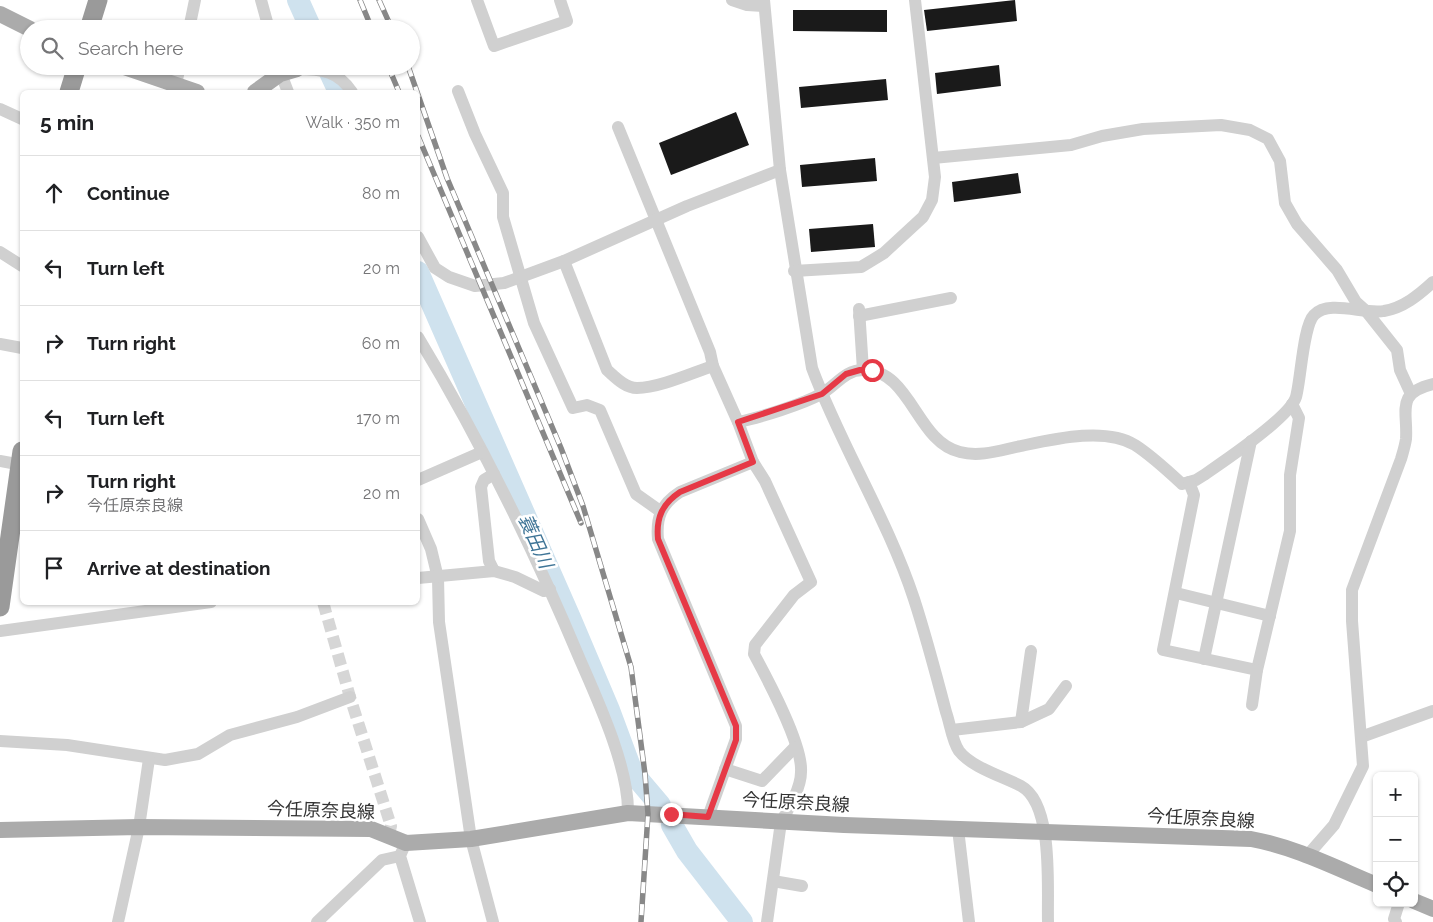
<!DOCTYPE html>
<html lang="en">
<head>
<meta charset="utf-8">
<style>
	:root { --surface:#fff; --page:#f2f2f2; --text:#202124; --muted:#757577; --line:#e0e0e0 }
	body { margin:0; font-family:Raleway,"Noto Sans JP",sans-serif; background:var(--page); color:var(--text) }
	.controls { position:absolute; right:15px; bottom:15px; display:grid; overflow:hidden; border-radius:8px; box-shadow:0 1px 4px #0004 }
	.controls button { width:45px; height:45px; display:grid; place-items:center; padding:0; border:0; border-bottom:1px solid var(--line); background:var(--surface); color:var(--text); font:25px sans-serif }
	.stop { position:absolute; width:15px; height:15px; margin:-11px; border:4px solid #e63946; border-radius:50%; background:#fff }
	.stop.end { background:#e63946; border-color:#fff; box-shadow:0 1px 5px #0008 }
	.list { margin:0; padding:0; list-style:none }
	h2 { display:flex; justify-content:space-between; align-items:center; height:65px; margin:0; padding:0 20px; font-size:21px }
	h2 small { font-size:16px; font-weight:400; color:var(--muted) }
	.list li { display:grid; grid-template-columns:32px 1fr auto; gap:15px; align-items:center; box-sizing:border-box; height:75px; padding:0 20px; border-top:1px solid var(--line) }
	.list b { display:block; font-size:19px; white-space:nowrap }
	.list p { margin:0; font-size:16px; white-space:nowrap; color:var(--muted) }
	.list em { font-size:16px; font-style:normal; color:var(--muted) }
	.icon { flex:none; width:28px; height:28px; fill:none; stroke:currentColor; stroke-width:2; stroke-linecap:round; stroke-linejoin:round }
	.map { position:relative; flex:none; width:1433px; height:922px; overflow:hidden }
	.search { position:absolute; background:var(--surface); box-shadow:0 1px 4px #0004; left:20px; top:20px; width:400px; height:55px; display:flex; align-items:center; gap:12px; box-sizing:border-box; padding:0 18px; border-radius:28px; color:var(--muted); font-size:19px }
	.panel { position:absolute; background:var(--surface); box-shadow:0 1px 4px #0004; left:20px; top:90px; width:400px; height:515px; border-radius:8px }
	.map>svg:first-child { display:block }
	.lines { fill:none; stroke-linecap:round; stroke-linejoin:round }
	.river { stroke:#cfe2ee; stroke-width:22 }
	.building { fill:#1a1a1a }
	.minor-tunnel { stroke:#d6d6d6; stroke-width:12; stroke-dasharray:12 6; stroke-linecap:butt }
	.minor { stroke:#d0d0d0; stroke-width:12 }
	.major { stroke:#ababab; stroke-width:16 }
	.highway { stroke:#9a9a9a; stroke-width:19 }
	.rail-casing { stroke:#888; stroke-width:5.5 }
	.rail { stroke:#fff; stroke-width:4; stroke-dasharray:11; stroke-linecap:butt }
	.route { stroke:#e63946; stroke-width:6 }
	.labels { text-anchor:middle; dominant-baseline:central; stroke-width:5; stroke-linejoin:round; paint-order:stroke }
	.street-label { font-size:18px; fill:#333; stroke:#fff }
	.water-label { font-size:19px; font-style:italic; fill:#3f7597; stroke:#fff }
</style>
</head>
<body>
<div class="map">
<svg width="1433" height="922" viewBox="0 0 1433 922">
	<rect width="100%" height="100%" fill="#fff"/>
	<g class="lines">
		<g class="river">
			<polyline points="298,0 311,29"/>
			<polyline points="327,66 339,92"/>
			<polyline points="418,272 570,618 609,710 632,772 660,805"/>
			<polyline points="672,825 687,851 742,922"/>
		</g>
	</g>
	<g class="building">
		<polygon points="1015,0 1017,21 927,31 924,10"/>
		<polygon points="793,10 887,10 887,32 793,31"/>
		<polygon points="999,65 1001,86 937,94 935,73"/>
		<polygon points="886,79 888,100 801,108 799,87"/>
		<polygon points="736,112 749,145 671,175 659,143"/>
		<polygon points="875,158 877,181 802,187 800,165"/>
		<polygon points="1018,173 1021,193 954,202 952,182"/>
		<polygon points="873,224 875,247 811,252 809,229"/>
	</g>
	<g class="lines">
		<polyline class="minor-tunnel" points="323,602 350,697 391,826 389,834"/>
		<g class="minor">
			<polyline points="261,0 269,29"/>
			<polyline points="477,0 494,46 567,21 560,0"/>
			<polyline points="732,0 747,5 763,6"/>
			<path d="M 764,0 L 780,170 L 812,368 C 841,446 888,520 914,599 C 926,636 936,674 946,712 C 950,723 952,741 959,751 C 971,767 1004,777 1021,786 C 1054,804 1047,889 1048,922"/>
			<polyline points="189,29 195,0"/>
			<polyline points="278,66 288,92"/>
			<path d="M 297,69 C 322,69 338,71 352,92"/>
			<polyline points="176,84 180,66"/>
			<polyline points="458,91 475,134 503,193 503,217 534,323 573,408 587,405 600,410 636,494 660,511"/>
			<polyline points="0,109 22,119"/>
			<polyline points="618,127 710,352 713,366"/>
			<polyline points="933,158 1071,145 1102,136 1143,129 1221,125 1250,130 1268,139 1280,161 1285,203 1297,224 1337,270 1356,302 1366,311 1397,350 1400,370 1411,394"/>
			<polyline points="418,237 435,268 449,277 475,286 504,283 564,261 687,206 780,170"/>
			<polyline points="0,252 22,266"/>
			<path d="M 564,261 L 607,370 C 615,377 625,388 637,388 C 659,388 692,373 713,366 L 738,422 L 753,462 L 680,492 C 661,504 656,518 658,539 L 736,726 L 736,739 L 708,817"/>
			<polyline points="794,271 861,267 884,253 923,217 932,200 935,177 915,0"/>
			<polyline points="859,309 863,370"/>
			<polyline points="859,316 951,298"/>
			<path d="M 418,337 C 481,441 534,550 581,662 C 599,703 629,769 628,813"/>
			<polyline points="0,344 22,348"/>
			<path d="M 738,422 C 759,418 803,404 821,394 C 836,386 844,370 863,370 C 911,369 916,442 960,452 C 979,457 998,451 1016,447 C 1050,440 1104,426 1135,445 C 1152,456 1168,471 1182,484 L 1196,480 L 1204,475 C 1223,462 1290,417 1296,397 C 1301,379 1303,326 1314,315 C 1329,299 1365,315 1384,311 C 1403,308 1419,295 1433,282"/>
			<polyline points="0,461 22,465"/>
			<path d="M 753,462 L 765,481 L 811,582 L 794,595 L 755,645 L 754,654 C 768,680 803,745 801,772 C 801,788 789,808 781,822 L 767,922"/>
			<polyline points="418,480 482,452"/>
			<polyline points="1189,482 1194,495 1163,650 1257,670 1290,531 1290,475 1299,418 1292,404"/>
			<polyline points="418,519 431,549 438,578 439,622 471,839 493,922"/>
			<polyline points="494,571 489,561 481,487 484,480 494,474"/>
			<polyline points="418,578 494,571 515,577 544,591 550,589"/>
			<polyline points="1176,593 1270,616"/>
			<polyline points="0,631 211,602"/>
			<polyline points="1204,659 1251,441"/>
			<polyline points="1252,705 1257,670"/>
			<polyline points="1021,722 1031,651"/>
			<polyline points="952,730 1021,722 1049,709 1066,686"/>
			<polyline points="1361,737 1433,711"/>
			<polyline points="0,741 67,745 165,760 198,754 230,735 297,717 350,697"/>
			<polyline points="725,769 762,781 795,747"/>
			<polyline points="958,829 969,922"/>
			<polyline points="403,849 400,856 420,922"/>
			<path d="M 1307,856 L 1334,825 L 1363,766 L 1352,621 L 1352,590 L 1401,459 C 1403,452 1405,446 1406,439 C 1408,411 1395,393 1433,384"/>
			<polyline points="773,881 802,886"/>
			<polyline points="118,922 139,827 149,759"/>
			<polyline points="317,922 382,860 400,856"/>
			<polyline points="1396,922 1394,919 1399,903"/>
		</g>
		<g class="major">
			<polyline points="0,14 30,29"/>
			<polyline points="121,66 197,92"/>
			<polyline points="255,92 280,74 297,69"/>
			<path d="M 0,830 L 139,827 L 371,829 L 406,843 L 471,839 L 628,813 L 844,825 L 1251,839 C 1295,847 1336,868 1377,885"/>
			<polyline points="1414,901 1433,909"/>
		</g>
		<g class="highway">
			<polyline points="89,29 98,0"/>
			<polyline points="69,92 77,66"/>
			<polyline points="0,607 22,451"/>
		</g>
		<defs>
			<g id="rail">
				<polyline points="360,0 372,29"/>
				<polyline points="379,0 392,29"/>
				<polyline points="388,66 399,92"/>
				<polyline points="408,66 447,178 561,448 583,506 631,667 645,774 648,814 641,922"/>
				<polyline points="418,136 581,523"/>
			</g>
		</defs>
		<use href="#rail" class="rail-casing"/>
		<use href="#rail" class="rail"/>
	</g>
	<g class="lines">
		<path class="route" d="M 671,814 L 708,817 L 736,740 L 736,726 L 658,539 C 656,518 662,504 680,492 L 753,462 L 738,422 L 822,394 L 846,374 L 860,370 L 872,370"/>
	</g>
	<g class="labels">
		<g class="street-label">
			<text transform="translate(796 802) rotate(3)">今任原奈良線</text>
			<text transform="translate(321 810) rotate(2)">今任原奈良線</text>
			<text transform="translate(1201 818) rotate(3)">今任原奈良線</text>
		</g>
		<g class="water-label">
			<text transform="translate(536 541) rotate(66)">蓑田川</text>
		</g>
	</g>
</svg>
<div class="controls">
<button>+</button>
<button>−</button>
<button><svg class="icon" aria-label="locate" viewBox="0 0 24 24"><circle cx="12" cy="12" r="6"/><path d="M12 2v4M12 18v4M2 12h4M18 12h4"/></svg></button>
</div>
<div class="stop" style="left:872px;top:370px"></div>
<div class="stop end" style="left:671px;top:814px"></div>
<div class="search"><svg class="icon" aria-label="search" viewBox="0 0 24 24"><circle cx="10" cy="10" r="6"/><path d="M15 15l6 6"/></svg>Search here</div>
<section class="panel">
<h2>5 min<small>Walk · 350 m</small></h2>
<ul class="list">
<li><svg class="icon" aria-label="ahead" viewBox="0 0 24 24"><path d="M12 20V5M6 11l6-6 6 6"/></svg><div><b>Continue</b></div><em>80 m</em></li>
<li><svg class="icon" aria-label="left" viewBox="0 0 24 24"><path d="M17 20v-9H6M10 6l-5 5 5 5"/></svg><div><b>Turn left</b></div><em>20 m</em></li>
<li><svg class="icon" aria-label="right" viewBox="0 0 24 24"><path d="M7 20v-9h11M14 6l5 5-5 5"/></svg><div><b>Turn right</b></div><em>60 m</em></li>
<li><svg class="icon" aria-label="left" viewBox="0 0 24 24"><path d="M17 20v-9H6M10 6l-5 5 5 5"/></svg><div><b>Turn left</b></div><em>170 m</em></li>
<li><svg class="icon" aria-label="right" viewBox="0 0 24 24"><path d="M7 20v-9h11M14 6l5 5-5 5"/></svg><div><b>Turn right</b><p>今任原奈良線</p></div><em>20 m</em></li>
<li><svg class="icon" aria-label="arrive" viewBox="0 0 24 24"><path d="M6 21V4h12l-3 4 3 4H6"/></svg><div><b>Arrive at destination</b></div></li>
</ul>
</section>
</div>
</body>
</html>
